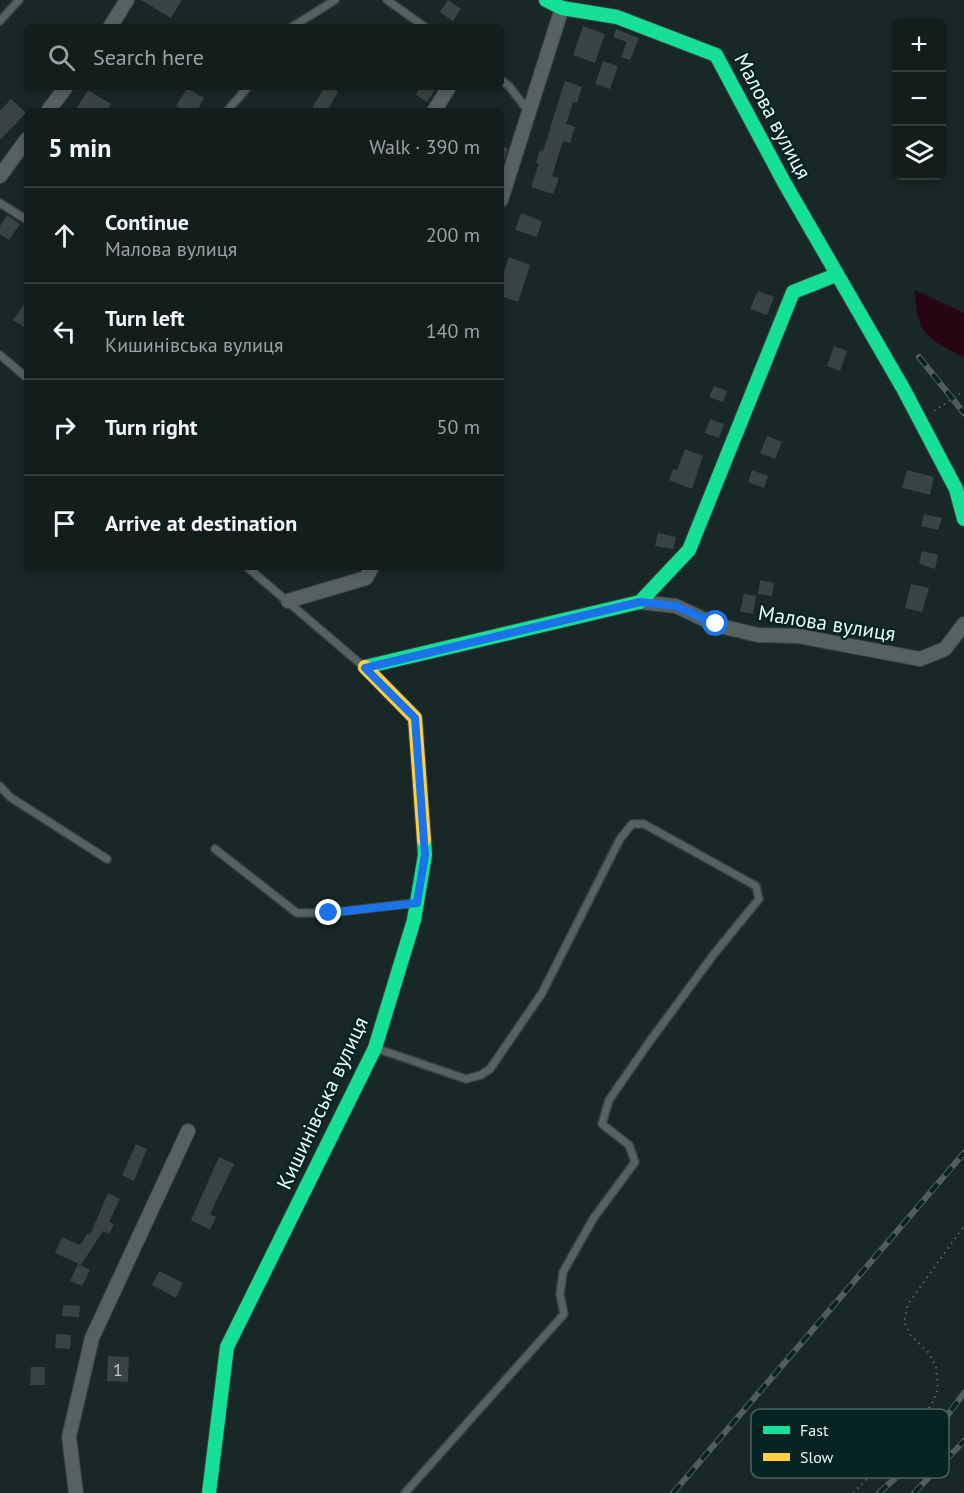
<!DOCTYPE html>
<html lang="en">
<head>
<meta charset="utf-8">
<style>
	:root { --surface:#121e1c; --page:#1f2b29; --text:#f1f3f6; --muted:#9ca2a3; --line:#313c3b }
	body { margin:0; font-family:"PT Sans",sans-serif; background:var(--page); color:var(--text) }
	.controls { position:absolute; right:18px; top:18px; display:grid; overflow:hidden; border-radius:9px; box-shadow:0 3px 9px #0003 }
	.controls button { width:54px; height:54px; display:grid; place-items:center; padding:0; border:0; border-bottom:2px solid var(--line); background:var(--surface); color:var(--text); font:30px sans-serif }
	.stop { position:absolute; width:18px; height:18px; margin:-14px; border:4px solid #1a73e8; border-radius:50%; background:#fff }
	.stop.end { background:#1a73e8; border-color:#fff; box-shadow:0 2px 6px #0008 }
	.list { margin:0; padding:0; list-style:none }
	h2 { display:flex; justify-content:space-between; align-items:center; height:78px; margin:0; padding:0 24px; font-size:26px }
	h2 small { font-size:20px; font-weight:400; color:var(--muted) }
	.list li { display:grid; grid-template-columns:39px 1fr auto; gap:18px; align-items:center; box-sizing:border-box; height:96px; padding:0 24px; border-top:2px solid var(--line) }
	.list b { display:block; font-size:22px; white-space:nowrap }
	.list p { margin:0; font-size:20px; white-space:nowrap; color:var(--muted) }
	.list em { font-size:20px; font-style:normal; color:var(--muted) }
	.icon { flex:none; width:33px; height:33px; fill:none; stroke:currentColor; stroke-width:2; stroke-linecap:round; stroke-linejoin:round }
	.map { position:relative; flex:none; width:964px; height:1493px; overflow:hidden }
	.search { position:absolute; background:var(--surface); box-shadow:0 3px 9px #0003; left:24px; top:24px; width:480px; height:66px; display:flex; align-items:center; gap:15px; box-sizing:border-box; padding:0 21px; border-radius:9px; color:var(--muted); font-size:22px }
	.panel { position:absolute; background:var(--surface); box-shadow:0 3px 9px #0003; left:24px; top:108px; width:480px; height:462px; border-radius:9px }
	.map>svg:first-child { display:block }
	.water { fill:#280512 }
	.building { fill:#384443 }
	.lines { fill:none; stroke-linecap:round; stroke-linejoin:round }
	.lane-casing { stroke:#374342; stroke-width:10 }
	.street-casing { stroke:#374342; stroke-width:16 }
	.fast-casing { stroke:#374342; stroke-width:16 }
	.slow-casing { stroke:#374342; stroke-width:16 }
	.path { stroke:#596463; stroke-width:2; stroke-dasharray:1.5 4.5; stroke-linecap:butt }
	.lane { stroke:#556261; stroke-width:7 }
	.street { stroke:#556261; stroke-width:14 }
	.fast { stroke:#16e098; stroke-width:14 }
	.slow { stroke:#ffcf43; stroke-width:14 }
	.rail-casing { stroke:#505e5c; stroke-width:6 }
	.rail { stroke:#072422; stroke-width:4; stroke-dasharray:11; stroke-linecap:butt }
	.route { stroke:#1a73e8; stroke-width:8 }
	.labels { text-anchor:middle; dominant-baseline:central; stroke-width:4.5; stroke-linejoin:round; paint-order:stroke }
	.number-label { font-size:18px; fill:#bccbc9 }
	.street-label { font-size:21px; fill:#e8f8f6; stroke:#072422 }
	.key { fill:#072422; stroke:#4a6462; stroke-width:1.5 }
	.key-label { font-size:16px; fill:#e8f8f6 }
</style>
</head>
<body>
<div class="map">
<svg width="964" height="1493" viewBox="0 0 964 1493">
	<rect width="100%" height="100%" fill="#182826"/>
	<path class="water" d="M 915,290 L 964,313 L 964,357 C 951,351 933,343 924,331 C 917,321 915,302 915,290 Z"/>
	<g class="building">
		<polygon points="141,0 182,0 171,18"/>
		<polygon points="448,0 461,9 453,21 440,12"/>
		<polygon points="583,26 605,34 595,63 573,55"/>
		<polygon points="616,29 639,38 630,60 621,57 627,42 613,37"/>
		<polygon points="603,61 618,66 610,89 595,84"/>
		<polygon points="565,81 582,87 577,103 573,102 566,124 575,127 570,143 563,141 552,176 559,178 553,194 531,187 539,164 536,163 540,150 543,151"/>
		<polygon points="325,87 330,87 338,92 327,111 310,111"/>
		<polygon points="420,87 437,87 427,102 416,95"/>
		<polygon points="187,88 204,98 197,111 185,111 176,106"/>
		<polygon points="88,90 111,104 107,111 75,111"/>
		<polygon points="11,99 26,113 0,140 0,111"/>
		<polygon points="501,146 508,148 501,170"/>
		<polygon points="521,213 542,221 537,237 515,230"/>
		<polygon points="7,215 20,224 9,240 0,234 0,226"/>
		<polygon points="509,257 530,265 518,302 501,296 501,280"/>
		<polygon points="758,291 774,297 767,315 750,309"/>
		<polygon points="27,300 27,329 13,320"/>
		<polygon points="834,346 847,351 840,371 827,366"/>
		<polygon points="714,386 727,391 723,402 709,397"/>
		<polygon points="710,419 724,424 719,438 705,433"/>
		<polygon points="767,436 782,442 775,459 760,453"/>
		<polygon points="685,449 703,456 692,489 669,480 673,469 677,470"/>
		<polygon points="752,470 768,476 764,488 748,482"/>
		<polygon points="907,470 934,477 930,495 902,488"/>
		<polygon points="924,514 942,518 938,530 921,526"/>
		<polygon points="658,533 676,537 673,549 655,546"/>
		<polygon points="922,551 938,555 935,569 919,564"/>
		<polygon points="760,580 774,583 772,596 758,594"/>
		<polygon points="911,584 929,588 922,612 905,608"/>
		<polygon points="744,594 756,596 753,614 740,611"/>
		<polygon points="136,1144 147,1149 134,1181 122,1175"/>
		<polygon points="219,1157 234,1164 210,1214 216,1217 210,1230 191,1220"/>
		<polygon points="108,1193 120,1199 109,1222 114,1224 109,1234 103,1231 81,1265 55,1253 62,1237 80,1245 88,1233 90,1235"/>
		<polygon points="78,1264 90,1270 82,1286 70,1281"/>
		<polygon points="159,1271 183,1283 176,1298 152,1285"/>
		<polygon points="63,1305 80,1306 79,1317 62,1316"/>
		<polygon points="56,1334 71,1335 70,1349 55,1348"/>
		<polygon points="108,1356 129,1357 128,1382 107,1381"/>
		<polygon points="31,1367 45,1367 45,1385 30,1385"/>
	</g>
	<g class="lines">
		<defs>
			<g id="lane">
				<polyline points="387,0 425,27"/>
				<polyline points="0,21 19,0"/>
				<polyline points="292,27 335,0"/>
				<polyline points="501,80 509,86 529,112"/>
				<polyline points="227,111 248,87"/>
				<polyline points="0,203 27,220"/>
				<polyline points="0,355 27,378"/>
				<polyline points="247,567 363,666"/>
				<polyline points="0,786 10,797 107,859"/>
				<polyline points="215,849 297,913 329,913 414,903"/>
				<polyline points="378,1049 466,1079 481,1075 490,1069 542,993 620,839 632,824 644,824 756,886 759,899 714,954 650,1041 609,1100 602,1124 629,1145 635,1162 593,1219 563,1272 560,1294 564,1314 405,1493"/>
			</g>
			<g id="street">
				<polyline points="110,27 127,0"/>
				<polyline points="48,111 66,87"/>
				<polyline points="434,111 449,87"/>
				<polyline points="0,176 27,139"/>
				<polyline points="501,200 562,8"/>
				<polyline points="288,601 366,578 372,567"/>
				<polyline points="640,602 676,606 716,625 758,635 798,636 920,659 945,649 964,624"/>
				<polyline points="76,1493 69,1437 92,1338 188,1131"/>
			</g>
			<g id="fast">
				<polyline points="546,0 562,8 617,17 716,55 785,184 904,390 956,489 964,519"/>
				<polyline points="365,667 640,602 689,550 793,292 836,275"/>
				<polyline points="209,1493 227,1347 375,1048 414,920 425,855 424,840"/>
			</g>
			<polyline id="slow" points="365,667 415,718 424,840"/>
		</defs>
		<use href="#lane" class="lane-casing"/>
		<use href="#street" class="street-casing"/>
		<use href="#fast" class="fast-casing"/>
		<use href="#slow" class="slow-casing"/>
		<g class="path">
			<polyline points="934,411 964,391"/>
			<polyline points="853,1493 887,1459 910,1433 932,1404 938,1388 936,1367 928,1352 911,1336 904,1322 908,1304 964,1226"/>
		</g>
		<use href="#lane" class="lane"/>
		<use href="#street" class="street"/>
		<use href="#fast" class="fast"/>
		<use href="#slow" class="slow"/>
		<defs>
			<g id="rail">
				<polyline points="919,357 964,413"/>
				<polyline points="673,1493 964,1153"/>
				<polyline points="879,1493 913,1462 964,1393"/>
				<polyline points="914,1493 964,1441"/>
			</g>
		</defs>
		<use href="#rail" class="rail-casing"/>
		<use href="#rail" class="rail"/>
	</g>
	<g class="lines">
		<polyline class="route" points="329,913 417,903 425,855 415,718 365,668 640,602 676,606 716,624"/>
	</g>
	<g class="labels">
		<g class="number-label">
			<text x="118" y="1369">1</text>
		</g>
		<g class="street-label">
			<text transform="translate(773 116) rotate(62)">Малова вулиця</text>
			<text transform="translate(827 623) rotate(9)">Малова вулиця</text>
			<text transform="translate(322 1103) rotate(-65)">Кишинівська вулиця</text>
		</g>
	</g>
	<rect x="751" y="1409" width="198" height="69" rx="9" class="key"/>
	<rect x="763" y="1426" width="27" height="8" fill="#16e098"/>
	<rect x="763" y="1453" width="27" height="8" fill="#ffcf43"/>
	<g class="key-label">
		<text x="800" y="1436">Fast</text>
		<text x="800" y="1463">Slow</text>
	</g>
</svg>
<div class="controls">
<button>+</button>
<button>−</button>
<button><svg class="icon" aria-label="layers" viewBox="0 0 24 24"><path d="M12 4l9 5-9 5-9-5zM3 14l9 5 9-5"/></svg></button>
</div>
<div class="stop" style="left:716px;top:624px"></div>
<div class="stop end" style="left:329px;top:913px"></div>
<div class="search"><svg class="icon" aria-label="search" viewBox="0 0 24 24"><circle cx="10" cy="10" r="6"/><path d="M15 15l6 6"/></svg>Search here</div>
<section class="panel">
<h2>5 min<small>Walk · 390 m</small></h2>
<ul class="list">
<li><svg class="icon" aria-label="ahead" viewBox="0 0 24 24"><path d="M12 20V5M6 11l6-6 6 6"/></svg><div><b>Continue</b><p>Малова вулиця</p></div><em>200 m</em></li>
<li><svg class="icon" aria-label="left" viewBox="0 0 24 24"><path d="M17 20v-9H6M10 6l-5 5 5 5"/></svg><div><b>Turn left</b><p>Кишинівська вулиця</p></div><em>140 m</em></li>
<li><svg class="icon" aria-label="right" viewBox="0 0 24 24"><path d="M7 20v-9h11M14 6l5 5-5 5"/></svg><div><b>Turn right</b></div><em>50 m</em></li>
<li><svg class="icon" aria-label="arrive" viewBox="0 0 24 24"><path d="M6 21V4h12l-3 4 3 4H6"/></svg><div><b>Arrive at destination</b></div></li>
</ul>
</section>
</div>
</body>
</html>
